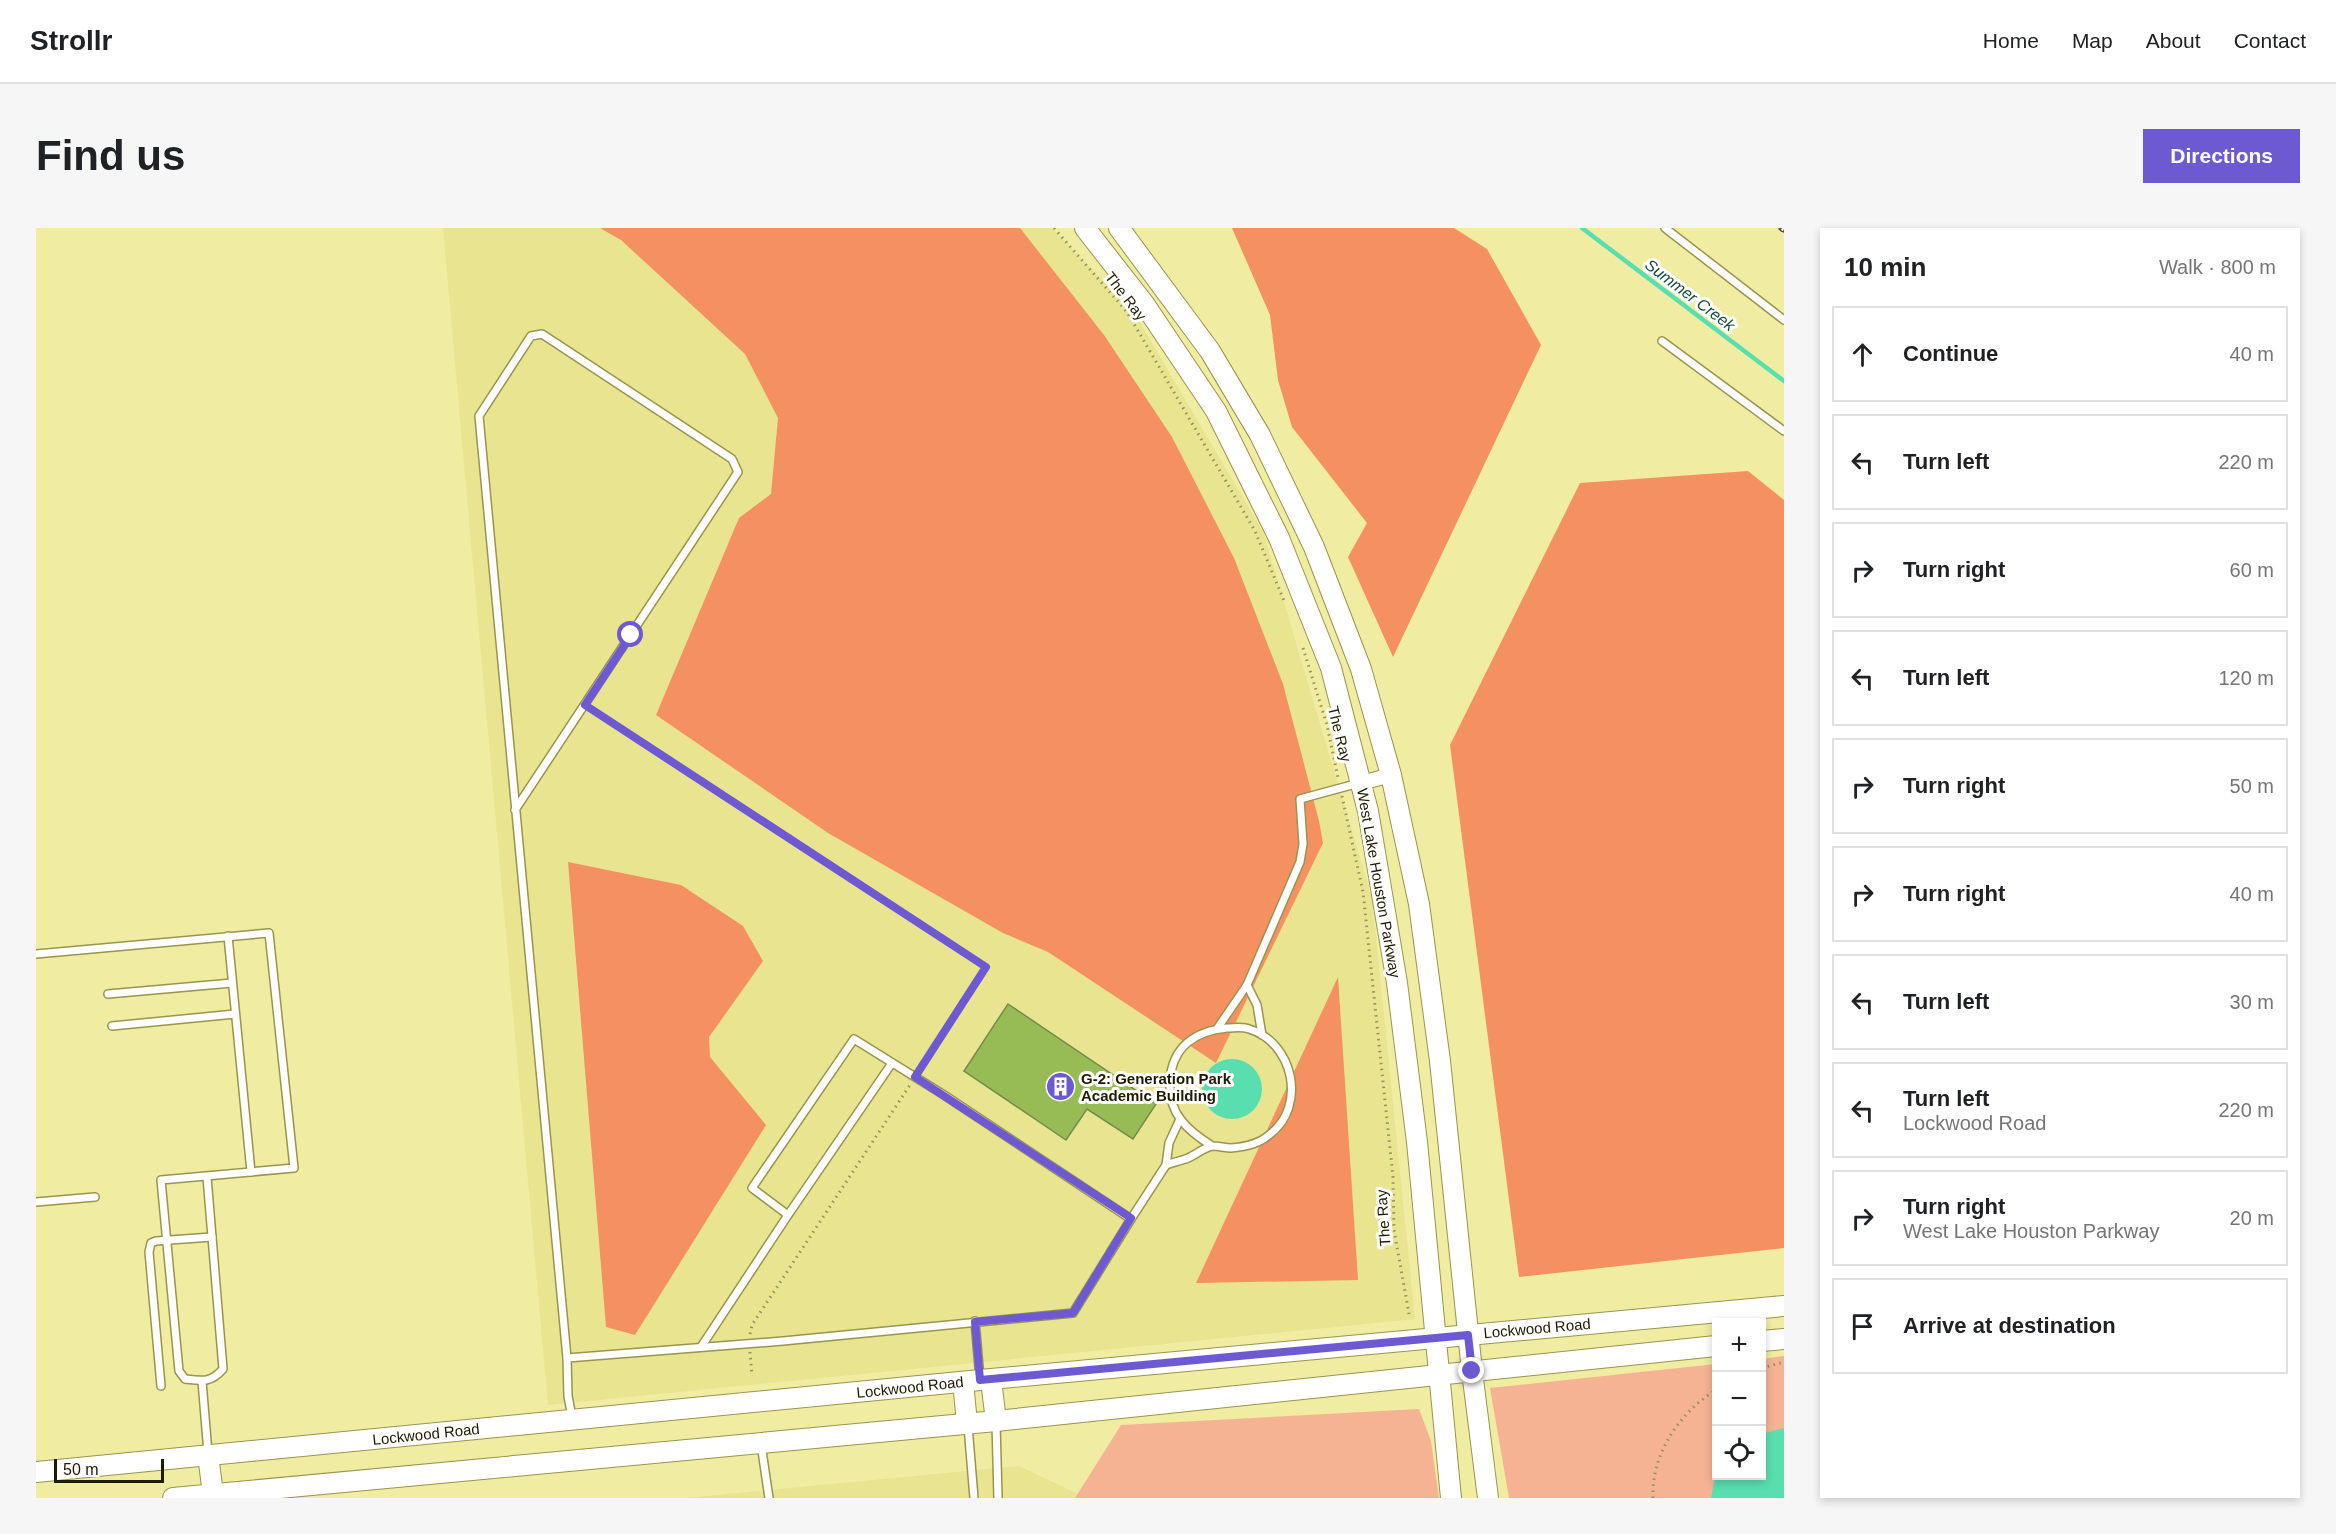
<!DOCTYPE html>
<html lang="en">
<head>
<meta charset="utf-8">
<style>
	:root { --surface:#fff; --page:#f6f6f6; --text:#202124; --muted:#757577; --line:#e0e0e0; --accent:#6d5ad3 }
	body { margin:0; font-family:Arial,sans-serif; background:var(--page); color:var(--text) }
	.controls { position:absolute; right:18px; bottom:18px; display:grid; overflow:hidden; border-radius:0px; box-shadow:0 3px 9px #0003 }
	.controls button { width:54px; height:54px; display:grid; place-items:center; padding:0; border:0; border-bottom:2px solid var(--line); background:var(--surface); color:var(--text); font:30px sans-serif }
	.scale { position:absolute; left:18px; bottom:15px; width:110px; box-sizing:border-box; padding-left:6px; border:3px solid #1e1c00; border-top:0; font-size:16px; line-height:21px; white-space:nowrap; color:#1e1c00; -webkit-text-stroke:4px #fff; paint-order:stroke }
	.stop { position:absolute; width:18px; height:18px; margin:-14px; border:4px solid #6d5ad3; border-radius:50%; background:#fff }
	.stop.end { background:#6d5ad3; border-color:#fff; box-shadow:0 2px 6px #0008 }
	.list { margin:0; padding:0; list-style:none }
	h2 { display:flex; justify-content:space-between; align-items:center; height:78px; margin:0; padding:0 24px; font-size:26px }
	h2 small { font-size:20px; font-weight:400; color:var(--muted) }
	.list li { display:grid; grid-template-columns:39px 1fr auto; gap:18px; align-items:center; box-sizing:border-box; height:96px; margin:0 12px 12px; padding:0 12px; border:2px solid var(--line); border-radius:0px }
	.list b { display:block; font-size:22px; white-space:nowrap }
	.list p { margin:0; font-size:20px; white-space:nowrap; color:var(--muted) }
	.list em { font-size:20px; font-style:normal; color:var(--muted) }
	.icon { flex:none; width:33px; height:33px; fill:none; stroke:currentColor; stroke-width:2; stroke-linecap:round; stroke-linejoin:round }
	.map { position:relative; flex:none; width:1748px; height:1270px; overflow:hidden; border-radius:0px }
	header { display:flex; align-items:center; gap:36px; box-sizing:border-box; height:84px; padding:0 30px; background:var(--surface); border-bottom:2px solid var(--line) }
	header strong { font-size:28px }
	nav { display:flex; gap:33px; margin-inline-start:auto; font-size:21px }
	.intro { display:flex; align-items:center; justify-content:space-between; box-sizing:border-box; height:144px; padding:0 36px }
	h1 { margin:0; font-size:42px }
	.button { padding:15px 27px; border-radius:0px; background:var(--accent); color:#fff; font-size:21px; font-weight:700 }
	main { display:flex; gap:36px; padding:0 36px }
	aside { flex:1; background:var(--surface); border-radius:0px; box-shadow:0 3px 9px #0003 }
	.map>svg:first-child { display:block }
	.built { fill:#e8e48f }
	.green { fill:#f6b394 }
	.forest { fill:#f59160 }
	.water { fill:#59dfaf }
	.lines { fill:none; stroke-linecap:round; stroke-linejoin:round }
	.stream { stroke:#59dfaf; stroke-width:4.5 }
	.building { fill:#97bc56; stroke:#748c4a; stroke-width:1.5 }
	.lane-casing { stroke:#99954c; stroke-width:10 }
	.street-casing { stroke:#99954c; stroke-width:16 }
	.secondary-casing { stroke:#99954c; stroke-width:22 }
	.path { stroke:#95925b; stroke-width:3; stroke-dasharray:1.5 4.5; stroke-linecap:butt }
	.lane { stroke:#fff; stroke-width:7 }
	.street { stroke:#fff; stroke-width:14 }
	.secondary { stroke:#fff; stroke-width:20 }
	.rail-casing { stroke:#55532a; stroke-width:7 }
	.rail { stroke:#fff; stroke-width:4.5; stroke-dasharray:14; stroke-linecap:butt }
	.route { stroke:#6d5ad3; stroke-width:8 }
	.labels { text-anchor:middle; dominant-baseline:central; stroke-width:6; stroke-linejoin:round; paint-order:stroke }
	.street-label { font-size:15px; fill:#1e1c00; stroke:#fff }
	.poi-label { font-size:15px; font-weight:bold; fill:#1e1c00; stroke:#fff; text-anchor:start }
	.water-label { font-size:16px; font-style:italic; fill:#164d3a; stroke:#fff }
</style>
</head>
<body>
<header>
<strong>Strollr</strong>
<nav><a>Home</a><a>Map</a><a>About</a><a>Contact</a></nav>
</header>
<div class="intro"><h1>Find us</h1><a class="button">Directions</a></div>
<main>
<div class="map">
<svg width="1748" height="1270" viewBox="0 0 1748 1270">
	<rect width="100%" height="100%" fill="#f0eca1"/>
	<g class="built">
		<polygon points="407,0 1016,0 1099,86 1227,304 1336,670 1379,1091 512,1177"/>
		<polygon points="983,1238 1042,1266 1039,1270 650,1270"/>
	</g>
	<g class="green">
		<polygon points="1748,1128 1748,1270 1473,1270 1454,1160 1680,1136 1680,1248 1726,1248 1726,1131"/>
		<polygon points="1383,1181 1395,1213 1403,1270 1039,1270 1085,1197"/>
	</g>
	<g class="forest">
		<polygon points="564,0 984,0 1068,107 1136,209 1198,330 1247,456 1283,593 1287,615 1180,835 1012,724 967,705 792,605 620,487 703,290 735,266 742,190 709,126 585,12"/>
		<polygon points="1196,0 1418,0 1451,21 1505,117 1357,429 1312,329 1331,295 1256,199 1242,152 1234,87"/>
		<polygon points="1712,243 1748,272 1748,1020 1483,1049 1414,517 1544,255"/>
		<polygon points="532,634 645,657 707,698 727,733 673,809 674,829 730,897 599,1107 570,1099"/>
		<polygon points="1302,749 1322,1052 1160,1055"/>
	</g>
	<g class="water">
		<circle cx="1196" cy="861" r="30"/>
		<polygon points="1748,1200 1748,1270 1675,1270 1680,1243 1680,1248 1726,1248 1726,1206"/>
	</g>
	<g class="lines">
		<polyline class="stream" points="1546,0 1748,153"/>
	</g>
	<polygon class="building" points="972,776 1120,876 1097,911 1051,881 1030,912 928,843"/>
	<g class="lines">
		<defs>
			<g id="lane">
				<polyline points="1629,0 1748,92"/>
				<polyline points="1626,113 1748,203"/>
				<polyline points="479,582 702,244 696,231 506,106 495,108 443,188 531,1130"/>
				<polyline points="192,708 215,944"/>
				<path d="M 0,726 L 233,705 L 258,940 L 125,952 L 143,1143 L 149,1151 C 166,1153 175,1155 187,1141 L 171,949"/>
				<polyline points="1211,757 1221,777 1226,807"/>
				<polyline points="72,766 196,755"/>
				<polyline points="76,798 199,786"/>
				<polyline points="1181,801 1211,757 1264,634 1267,616 1264,571 1323,555"/>
				<path d="M 1130,937 C 1138,934 1145,933 1152,930 C 1160,927 1168,919 1177,918 C 1183,918 1189,920 1195,920 C 1208,919 1223,916 1233,907 C 1272,878 1257,814 1213,801 C 1206,798 1198,800 1191,800 C 1159,803 1136,819 1134,853 C 1132,886 1151,902 1176,918"/>
				<polyline points="0,974 59,969"/>
				<polyline points="1095,991 1130,937 1133,915 1144,891"/>
				<polyline points="939,1093 944,1151"/>
				<polyline points="665,1119 752,987 856,835"/>
				<polyline points="166,1153 172,1225"/>
				<polyline points="125,1158 113,1024 115,1015 120,1013 176,1009"/>
				<polyline points="536,1189 532,1168 531,1130 747,1113 1037,1085 1095,991 908,867 818,811 716,960 752,987"/>
				<polyline points="960,1195 962,1270"/>
				<polyline points="932,1198 938,1270"/>
				<polyline points="725,1216 733,1270"/>
			</g>
			<polyline id="street" points="1325,555 1355,547"/>
			<g id="secondary">
				<polyline points="1049,0 1109,77 1180,183 1243,310 1295,440 1332,583 1361,755 1381,914 1415,1270"/>
				<polyline points="1083,0 1174,123 1224,207 1278,319 1325,441 1355,547 1383,676 1404,833 1436,1143 1452,1270"/>
				<polyline points="1726,1113 1748,1111"/>
				<polyline points="955,1152 960,1193"/>
				<polyline points="927,1154 931,1195"/>
				<polyline points="172,1227 177,1266"/>
				<polyline points="0,1244 944,1152 1748,1078"/>
				<polyline points="137,1270 960,1193 1680,1118"/>
			</g>
		</defs>
		<use href="#lane" class="lane-casing"/>
		<use href="#street" class="street-casing"/>
		<use href="#secondary" class="secondary-casing"/>
		<g class="path">
			<polyline points="1018,0 1091,84 1219,303 1249,375"/>
			<polyline points="1267,420 1291,497 1302,550"/>
			<polyline points="558,483 950,739 884,841"/>
			<polyline points="1306,568 1327,664 1357,949 1358,1002 1373,1086"/>
			<polyline points="714,1106 716,1097 874,857"/>
			<polyline points="714,1124 716,1148"/>
			<polyline points="1726,1140 1748,1134"/>
			<path d="M 1617,1270 C 1615,1226 1644,1184 1680,1162"/>
		</g>
		<use href="#lane" class="lane"/>
		<use href="#street" class="street"/>
		<use href="#secondary" class="secondary"/>
		<defs>
			<polyline id="rail" points="1746,0 1748,1"/>
		</defs>
		<use href="#rail" class="rail-casing"/>
		<use href="#rail" class="rail"/>
	</g>
	<g class="lines">
		<polyline class="route" points="595,407 549,477 950,739 879,849 1095,990 1037,1085 939,1094 944,1152 1432,1107 1436,1143"/>
	</g>
	<defs>
		<symbol id="building-disc" viewBox="-11 -11 22 22"><circle r="9.5" fill="#6d5ad3" stroke="#fff"/><path d="M-4-6H4V6H1V3H-1V6H-4ZM-2.5-4.3h1.7v1.8h-1.7ZM.8-4.3h1.7v1.8H.8ZM-2.5-1h1.7V.8h-1.7ZM.8-1h1.7V.8H.8Z" fill="#fff"/></symbol>
	</defs>
	<g fill-rule="evenodd">
		<use href="#building-disc" x="1008" y="842" width="33" height="33"/>
	</g>
	<g class="labels">
		<g class="street-label">
			<text transform="translate(1090 68) rotate(52)">The Ray</text>
			<text transform="translate(1304 506) rotate(76)">The Ray</text>
			<text transform="translate(1343 655) rotate(80)">West Lake Houston Parkway</text>
			<text transform="translate(1347 990) rotate(-94)">The Ray</text>
			<text transform="translate(1501 1100) rotate(-5)">Lockwood Road</text>
			<text transform="translate(874 1159) rotate(-6)">Lockwood Road</text>
			<text transform="translate(390 1206) rotate(-6)">Lockwood Road</text>
		</g>
		<g class="poi-label">
			<text x="1045" y="850">G-2: Generation Park<tspan x="1045" dy="17">Academic Building</tspan></text>
		</g>
		<g class="water-label">
			<text transform="translate(1654 67) rotate(37)">Summer Creek</text>
		</g>
	</g>
</svg>
<div class="controls">
<button>+</button>
<button>−</button>
<button><svg class="icon" aria-label="locate" viewBox="0 0 24 24"><circle cx="12" cy="12" r="6"/><path d="M12 2v4M12 18v4M2 12h4M18 12h4"/></svg></button>
</div>
<div class="scale">50 m</div>
<div class="stop" style="left:595px;top:407px"></div>
<div class="stop end" style="left:1436px;top:1143px"></div>
</div>
<aside>
<h2>10 min<small>Walk · 800 m</small></h2>
<ul class="list">
<li><svg class="icon" aria-label="ahead" viewBox="0 0 24 24"><path d="M12 20V5M6 11l6-6 6 6"/></svg><div><b>Continue</b></div><em>40 m</em></li>
<li><svg class="icon" aria-label="left" viewBox="0 0 24 24"><path d="M17 20v-9H6M10 6l-5 5 5 5"/></svg><div><b>Turn left</b></div><em>220 m</em></li>
<li><svg class="icon" aria-label="right" viewBox="0 0 24 24"><path d="M7 20v-9h11M14 6l5 5-5 5"/></svg><div><b>Turn right</b></div><em>60 m</em></li>
<li><svg class="icon" aria-label="left" viewBox="0 0 24 24"><path d="M17 20v-9H6M10 6l-5 5 5 5"/></svg><div><b>Turn left</b></div><em>120 m</em></li>
<li><svg class="icon" aria-label="right" viewBox="0 0 24 24"><path d="M7 20v-9h11M14 6l5 5-5 5"/></svg><div><b>Turn right</b></div><em>50 m</em></li>
<li><svg class="icon" aria-label="right" viewBox="0 0 24 24"><path d="M7 20v-9h11M14 6l5 5-5 5"/></svg><div><b>Turn right</b></div><em>40 m</em></li>
<li><svg class="icon" aria-label="left" viewBox="0 0 24 24"><path d="M17 20v-9H6M10 6l-5 5 5 5"/></svg><div><b>Turn left</b></div><em>30 m</em></li>
<li><svg class="icon" aria-label="left" viewBox="0 0 24 24"><path d="M17 20v-9H6M10 6l-5 5 5 5"/></svg><div><b>Turn left</b><p>Lockwood Road</p></div><em>220 m</em></li>
<li><svg class="icon" aria-label="right" viewBox="0 0 24 24"><path d="M7 20v-9h11M14 6l5 5-5 5"/></svg><div><b>Turn right</b><p>West Lake Houston Parkway</p></div><em>20 m</em></li>
<li><svg class="icon" aria-label="arrive" viewBox="0 0 24 24"><path d="M6 21V4h12l-3 4 3 4H6"/></svg><div><b>Arrive at destination</b></div></li>
</ul>
</aside>
</main>
</body>
</html>
